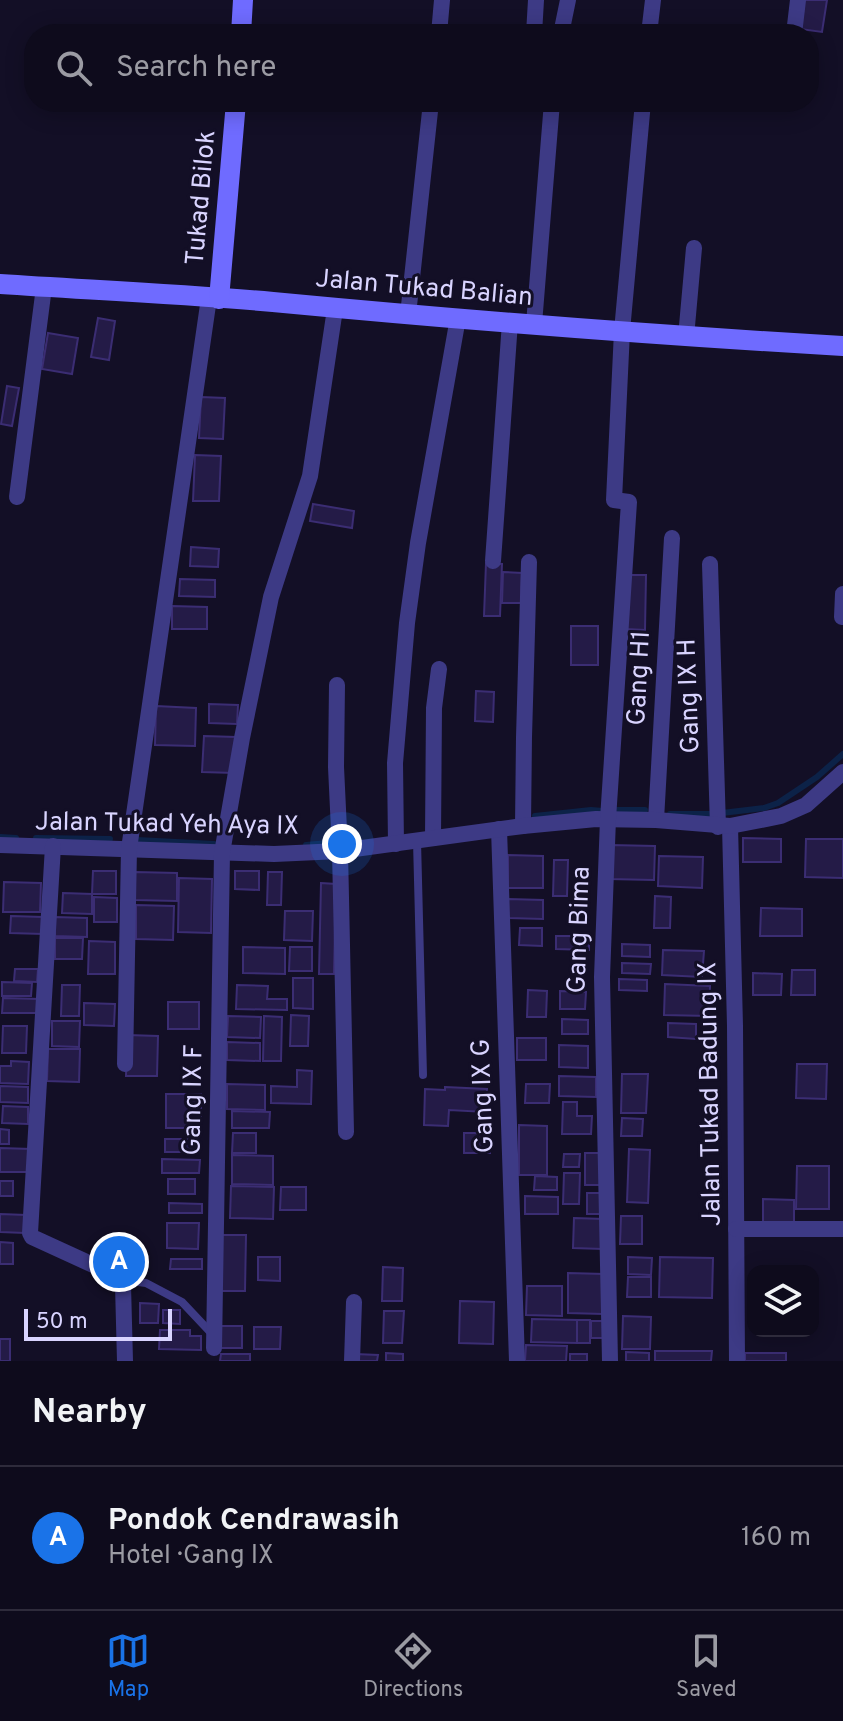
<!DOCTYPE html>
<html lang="en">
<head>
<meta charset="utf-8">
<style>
	:root { --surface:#0e0b1c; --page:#171425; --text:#f1f3f6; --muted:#9b9ba3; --line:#2e2b3b; --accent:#1a73e8 }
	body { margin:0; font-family:Overpass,sans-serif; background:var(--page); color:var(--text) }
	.controls { position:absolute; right:24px; bottom:24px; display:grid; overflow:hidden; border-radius:16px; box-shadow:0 4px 20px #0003 }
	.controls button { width:72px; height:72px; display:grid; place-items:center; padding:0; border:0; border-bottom:2px solid var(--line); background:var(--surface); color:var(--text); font:40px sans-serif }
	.scale { position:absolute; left:24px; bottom:20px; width:148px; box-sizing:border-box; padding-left:8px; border:4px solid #d9d4ff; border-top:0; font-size:22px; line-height:28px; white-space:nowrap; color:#d9d4ff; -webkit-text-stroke:6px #130f26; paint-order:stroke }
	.you { position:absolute; left:342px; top:844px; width:28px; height:28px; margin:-20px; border:6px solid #fff; border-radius:50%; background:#1a73e8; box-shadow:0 0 0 12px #1a73e833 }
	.badge { display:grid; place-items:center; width:52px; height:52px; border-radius:50%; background:var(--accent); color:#fff; font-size:26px; font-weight:700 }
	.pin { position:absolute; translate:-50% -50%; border:4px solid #fff; box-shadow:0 2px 8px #0006 }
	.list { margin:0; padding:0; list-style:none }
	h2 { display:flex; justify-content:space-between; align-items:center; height:104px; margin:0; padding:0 32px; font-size:34px }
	h2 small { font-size:26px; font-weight:400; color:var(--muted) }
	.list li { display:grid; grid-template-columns:52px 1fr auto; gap:24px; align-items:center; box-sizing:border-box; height:144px; padding:0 32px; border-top:2px solid var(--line) }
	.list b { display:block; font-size:30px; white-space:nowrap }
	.list p { margin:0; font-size:26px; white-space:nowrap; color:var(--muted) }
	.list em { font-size:26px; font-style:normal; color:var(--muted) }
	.icon { flex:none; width:44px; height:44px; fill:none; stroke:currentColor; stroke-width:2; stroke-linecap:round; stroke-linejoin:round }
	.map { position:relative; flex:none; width:843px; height:1361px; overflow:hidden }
	.search { position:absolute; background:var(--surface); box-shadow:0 4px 20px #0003; left:24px; right:24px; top:24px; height:88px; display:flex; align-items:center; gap:20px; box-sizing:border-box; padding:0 28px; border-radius:32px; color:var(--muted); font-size:30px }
	.sheet { height:248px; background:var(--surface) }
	nav { display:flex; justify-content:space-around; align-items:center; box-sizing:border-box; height:112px; border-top:2px solid var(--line); background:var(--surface); font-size:22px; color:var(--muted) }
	nav a { display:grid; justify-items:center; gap:4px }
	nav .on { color:var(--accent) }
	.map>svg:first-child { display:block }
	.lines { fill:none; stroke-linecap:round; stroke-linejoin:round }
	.stream { stroke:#0c2248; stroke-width:6 }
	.building { fill:#241b47; stroke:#3b2d73; stroke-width:2 }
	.lane { stroke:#3d3a85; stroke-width:8 }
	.street { stroke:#3d3a85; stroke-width:16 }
	.secondary { stroke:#6f6bff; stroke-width:20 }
	.labels { text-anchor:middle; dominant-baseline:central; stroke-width:6; stroke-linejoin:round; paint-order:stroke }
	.street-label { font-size:26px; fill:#d9d4ff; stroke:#130f26 }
</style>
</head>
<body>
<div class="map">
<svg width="843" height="1361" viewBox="0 0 843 1361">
	<rect width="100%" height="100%" fill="#130f26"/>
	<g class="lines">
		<g class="stream">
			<polyline points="617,810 645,810"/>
			<polyline points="722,813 764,808 778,803 817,777 843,754"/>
			<polyline points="670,814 713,814"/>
			<polyline points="535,816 591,810 603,811"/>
			<polyline points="0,837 16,838"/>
			<polyline points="36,838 110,839"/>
			<polyline points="137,840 214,844"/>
			<polyline points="306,845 328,843"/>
		</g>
	</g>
	<g class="building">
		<polygon points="804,0 827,0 822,32 800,29"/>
		<polygon points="98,318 115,321 109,360 91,357"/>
		<polygon points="48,333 78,338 72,374 42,369"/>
		<polygon points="7,386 19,388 12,426 1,424"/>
		<polygon points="201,397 225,398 223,439 199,438"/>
		<polygon points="195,455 221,456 219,501 193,501"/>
		<polygon points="313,504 354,511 352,528 310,521"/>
		<polygon points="191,547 219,549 218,567 190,566"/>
		<polygon points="486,563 502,564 500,616 484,616"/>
		<polygon points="503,572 522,573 521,603 502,603"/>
		<polygon points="627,575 646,575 645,630 626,629"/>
		<polygon points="180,579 215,580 215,597 179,596"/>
		<polygon points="172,606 207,607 207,629 172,629"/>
		<rect x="571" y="626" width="27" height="39"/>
		<polygon points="476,691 494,692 493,722 475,721"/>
		<polygon points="209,704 238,705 237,724 209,723"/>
		<polygon points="156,706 196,708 195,746 155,745"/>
		<polygon points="204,736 236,737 234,773 202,772"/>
		<polygon points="743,838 781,839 781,862 743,862"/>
		<polygon points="806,839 843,839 843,878 805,877"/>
		<polygon points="610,845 655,846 654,880 609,879"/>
		<polygon points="508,855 543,856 543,888 508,888"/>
		<polygon points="659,856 703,857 702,888 658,886"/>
		<polygon points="554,860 568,860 567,896 553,896"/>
		<polygon points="93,871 116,871 116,894 92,894"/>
		<polygon points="235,871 259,871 259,890 235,889"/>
		<polygon points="135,872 177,873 177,901 135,900"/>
		<polygon points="268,872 282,872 281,905 267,905"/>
		<polygon points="179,878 212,879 211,933 178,932"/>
		<polygon points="4,882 41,883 40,912 3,912"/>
		<polygon points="321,883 336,884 334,974 319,974"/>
		<polygon points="63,893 92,894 92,914 62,913"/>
		<polygon points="655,896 671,897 670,928 654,928"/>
		<polygon points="94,897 117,898 117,922 94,922"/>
		<polygon points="508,899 543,900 543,919 508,918"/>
		<polygon points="136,905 174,906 173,940 136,939"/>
		<polygon points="761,908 802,909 802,936 760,936"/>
		<polygon points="285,911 313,911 312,941 284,940"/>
		<polygon points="11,916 43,917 43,934 10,933"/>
		<polygon points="55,917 87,918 87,937 55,936"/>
		<polygon points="520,928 542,928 542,946 519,945"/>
		<polygon points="556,936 589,936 589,950 556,949"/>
		<polygon points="55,938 83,938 82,959 55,959"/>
		<polygon points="89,941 115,942 115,974 88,974"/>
		<polygon points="622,944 650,945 650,957 622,956"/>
		<polygon points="243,947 285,948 285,974 243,973"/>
		<polygon points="290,947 312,947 312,971 289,971"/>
		<polygon points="663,950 704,951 702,977 662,975"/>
		<polygon points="622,963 651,964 650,974 622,973"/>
		<polygon points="15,969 38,969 37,982 14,981"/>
		<polygon points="792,970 815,970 815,995 791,995"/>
		<polygon points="753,973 782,974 781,995 753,995"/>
		<polygon points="293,978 313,978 313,1009 293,1008"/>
		<polygon points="619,979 647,980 647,991 619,990"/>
		<polygon points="2,982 32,983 31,996 2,996"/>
		<polygon points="665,984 710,986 709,1016 664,1015"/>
		<polygon points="62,985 80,985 79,1016 61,1016"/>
		<polygon points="237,985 268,986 267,999 287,999 287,1010 236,1009"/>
		<polygon points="528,990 547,991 546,1017 527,1017"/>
		<polygon points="560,991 586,992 585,1009 560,1009"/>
		<polygon points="3,998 40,999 40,1013 2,1013"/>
		<rect x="168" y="1002" width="31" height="27"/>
		<polygon points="84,1003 115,1004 114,1026 84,1025"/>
		<polygon points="291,1015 309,1016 308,1046 290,1046"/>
		<polygon points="228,1016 261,1017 260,1038 227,1037"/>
		<polygon points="264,1016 282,1017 281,1061 263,1061"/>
		<polygon points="562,1019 588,1020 588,1034 562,1034"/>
		<polygon points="52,1021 80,1021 79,1047 52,1046"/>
		<polygon points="668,1023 696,1024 696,1039 668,1037"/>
		<polygon points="3,1026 27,1026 26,1053 2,1053"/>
		<polygon points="127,1035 158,1036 157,1076 126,1076"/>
		<rect x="517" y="1038" width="29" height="22"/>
		<polygon points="227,1042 260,1043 260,1061 227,1060"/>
		<polygon points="559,1045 588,1046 588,1068 559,1067"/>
		<polygon points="48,1049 80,1049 79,1082 47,1081"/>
		<polygon points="11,1061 29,1062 28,1084 0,1083 0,1066 11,1066"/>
		<polygon points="797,1064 827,1064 826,1099 796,1098"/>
		<polygon points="297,1070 312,1071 311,1104 271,1103 271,1086 297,1087"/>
		<polygon points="622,1074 648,1074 646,1113 621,1113"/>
		<polygon points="559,1076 596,1077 596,1097 559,1096"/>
		<polygon points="227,1084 265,1085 265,1110 227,1109"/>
		<polygon points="526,1084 550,1084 549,1103 525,1103"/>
		<polygon points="0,1086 28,1087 28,1103 0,1102"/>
		<polygon points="445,1087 487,1089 486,1112 449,1110 448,1126 424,1125 425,1089 445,1090"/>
		<rect x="166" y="1094" width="35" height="34"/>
		<polygon points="563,1102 577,1102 577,1116 592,1116 591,1134 562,1134"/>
		<polygon points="3,1106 28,1107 28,1124 2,1123"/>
		<polygon points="232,1111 270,1112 269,1128 232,1128"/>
		<polygon points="622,1118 643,1119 642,1136 621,1136"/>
		<polygon points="519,1125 547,1126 547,1175 519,1175"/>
		<polygon points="0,1129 9,1130 9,1144 0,1144"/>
		<polygon points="233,1133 256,1133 256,1153 232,1153"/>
		<rect x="464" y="1133" width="26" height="20"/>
		<rect x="165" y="1139" width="32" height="13"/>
		<polygon points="0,1148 31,1149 31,1172 0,1172"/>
		<polygon points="629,1149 650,1150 648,1203 627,1202"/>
		<polygon points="585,1153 602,1153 601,1185 585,1185"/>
		<polygon points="564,1154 580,1154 579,1167 563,1167"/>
		<polygon points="232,1155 273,1156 273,1185 232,1184"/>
		<polygon points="162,1159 200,1160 199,1173 162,1173"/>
		<polygon points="797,1166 829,1166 829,1209 796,1209"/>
		<polygon points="564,1173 580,1173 579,1204 563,1204"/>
		<polygon points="535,1176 557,1177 557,1190 534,1190"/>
		<rect x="168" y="1179" width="27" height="15"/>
		<rect x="0" y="1181" width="13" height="15"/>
		<polygon points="231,1186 274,1187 273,1219 230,1218"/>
		<polygon points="281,1187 306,1187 306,1210 280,1210"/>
		<polygon points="587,1193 602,1193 601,1214 587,1214"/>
		<polygon points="525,1196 558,1197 558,1214 525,1214"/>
		<polygon points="763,1199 794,1200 794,1222 763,1222"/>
		<polygon points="169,1203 202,1204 202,1213 169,1213"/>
		<polygon points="0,1214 26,1215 25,1233 0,1232"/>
		<polygon points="621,1216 642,1216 642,1244 620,1244"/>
		<polygon points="574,1218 604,1219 603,1249 573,1248"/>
		<polygon points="167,1223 199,1223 198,1249 167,1248"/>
		<polygon points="221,1235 246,1235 245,1291 220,1291"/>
		<polygon points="0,1242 13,1243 13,1264 0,1264"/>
		<polygon points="258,1257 280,1257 280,1281 258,1280"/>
		<polygon points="628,1257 652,1258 651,1275 628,1274"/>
		<polygon points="660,1257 713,1258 712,1298 659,1297"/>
		<polygon points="171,1259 202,1259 202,1269 170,1269"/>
		<polygon points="383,1267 403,1268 402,1301 382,1301"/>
		<polygon points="568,1273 604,1274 603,1314 568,1313"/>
		<polygon points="628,1277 651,1277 651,1297 627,1297"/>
		<polygon points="527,1286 562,1286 562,1316 526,1315"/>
		<polygon points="460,1301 494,1302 493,1344 459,1343"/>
		<polygon points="140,1303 159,1304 158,1323 140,1323"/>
		<polygon points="163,1310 180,1310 180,1324 163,1323"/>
		<polygon points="384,1311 404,1311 402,1343 383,1343"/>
		<polygon points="623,1316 651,1317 650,1349 622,1349"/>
		<polygon points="532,1319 577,1320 577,1343 531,1342"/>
		<rect x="577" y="1320" width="13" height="23"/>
		<rect x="591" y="1321" width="14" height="17"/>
		<rect x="217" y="1326" width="25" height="22"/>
		<polygon points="254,1327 281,1327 280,1349 254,1349"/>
		<polygon points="160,1330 190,1330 190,1336 201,1336 201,1350 159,1349"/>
		<rect x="0" y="1339" width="10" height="22"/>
		<polygon points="526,1345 567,1346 566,1361 525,1361"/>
		<polygon points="655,1351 712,1351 711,1361 655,1361"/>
		<polygon points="626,1352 649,1353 649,1361 626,1361"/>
		<polygon points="386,1353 403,1354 403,1361 386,1361"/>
		<rect x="745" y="1353" width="41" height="8"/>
		<polygon points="221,1354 250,1354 250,1361 220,1361"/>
		<polygon points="355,1354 378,1355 377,1361 355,1361"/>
		<rect x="570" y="1354" width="17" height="7"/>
	</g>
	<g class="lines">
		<g class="lane">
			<polyline points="417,841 423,1075"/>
			<polyline points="123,1280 146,1283 182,1302 214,1336"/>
		</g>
		<g class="street">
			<polyline points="439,34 442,0"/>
			<polyline points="534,34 536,0"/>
			<polyline points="561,34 568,0"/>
			<polyline points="649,34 653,0"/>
			<polyline points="794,34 798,0"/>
			<polyline points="408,315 431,102"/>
			<polyline points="534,324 552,102"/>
			<polyline points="686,337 694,248"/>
			<polyline points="17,497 44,287"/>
			<polyline points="493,561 510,322"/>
			<polyline points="710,564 718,827"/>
			<polyline points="842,617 843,594"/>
			<polyline points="337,685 336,767 340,851 346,1132"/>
			<polyline points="656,820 672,538"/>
			<polyline points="523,826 524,737 529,562"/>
			<polyline points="730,826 735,1026 737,1361"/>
			<polyline points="499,829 517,1361"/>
			<polyline points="433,838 434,708 439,669"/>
			<polyline points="396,844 395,763 407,623 418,543 458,318"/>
			<polyline points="0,845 274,854 340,851 523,826 596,819 656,820 730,826 781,816 806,805 843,772"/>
			<polyline points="53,846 30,1233 32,1237 115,1275 121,1279 123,1285 125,1361"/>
			<polyline points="125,1064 129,849 209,298"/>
			<polyline points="736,1229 843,1229"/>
			<polyline points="214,1348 222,853 242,738 271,597 310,476 335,309"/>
			<polyline points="352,1361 354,1302"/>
			<polyline points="610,1361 602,977 608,819 629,502 614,500 622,331 643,102"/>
		</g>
		<g class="secondary">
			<polyline points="241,34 243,0"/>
			<path d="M 0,284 C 91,290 182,294 273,302 C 463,320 653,335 843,346"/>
			<polyline points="219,299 236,102"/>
		</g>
	</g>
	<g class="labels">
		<g class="street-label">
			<text transform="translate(202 198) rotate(-85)">Tukad Bilok</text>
			<text transform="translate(424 289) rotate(5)">Jalan Tukad Balian</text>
			<text transform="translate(640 678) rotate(-87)">Gang H1</text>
			<text transform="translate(690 696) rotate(-92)">Gang IX H</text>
			<text transform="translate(167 825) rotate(1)">Jalan Tukad Yeh Aya IX</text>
			<text transform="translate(580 930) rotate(-88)">Gang Bima</text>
			<text transform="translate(711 1094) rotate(-91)">Jalan Tukad Badung IX</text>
			<text transform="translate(484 1096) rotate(-92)">Gang IX G</text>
			<text transform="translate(194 1100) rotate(-89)">Gang IX F</text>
		</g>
	</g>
</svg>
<div class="controls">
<button><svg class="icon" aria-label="layers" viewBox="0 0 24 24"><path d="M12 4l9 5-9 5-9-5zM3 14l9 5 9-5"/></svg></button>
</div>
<div class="scale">50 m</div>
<div class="you"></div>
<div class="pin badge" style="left:119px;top:1262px">A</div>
<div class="search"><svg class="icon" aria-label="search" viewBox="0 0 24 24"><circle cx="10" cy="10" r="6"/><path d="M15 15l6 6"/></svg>Search here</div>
</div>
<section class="sheet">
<h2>Nearby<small></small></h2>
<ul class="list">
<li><span class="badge">A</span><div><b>Pondok Cendrawasih</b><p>Hotel · Gang IX</p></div><em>160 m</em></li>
</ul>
</section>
<nav>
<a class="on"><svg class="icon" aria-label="map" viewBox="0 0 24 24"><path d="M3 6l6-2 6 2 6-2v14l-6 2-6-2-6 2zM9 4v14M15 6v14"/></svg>Map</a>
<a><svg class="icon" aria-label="directions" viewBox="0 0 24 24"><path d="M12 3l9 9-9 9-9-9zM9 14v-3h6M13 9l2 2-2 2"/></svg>Directions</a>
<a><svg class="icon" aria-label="saved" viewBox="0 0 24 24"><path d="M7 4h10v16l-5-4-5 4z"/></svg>Saved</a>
</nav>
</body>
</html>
